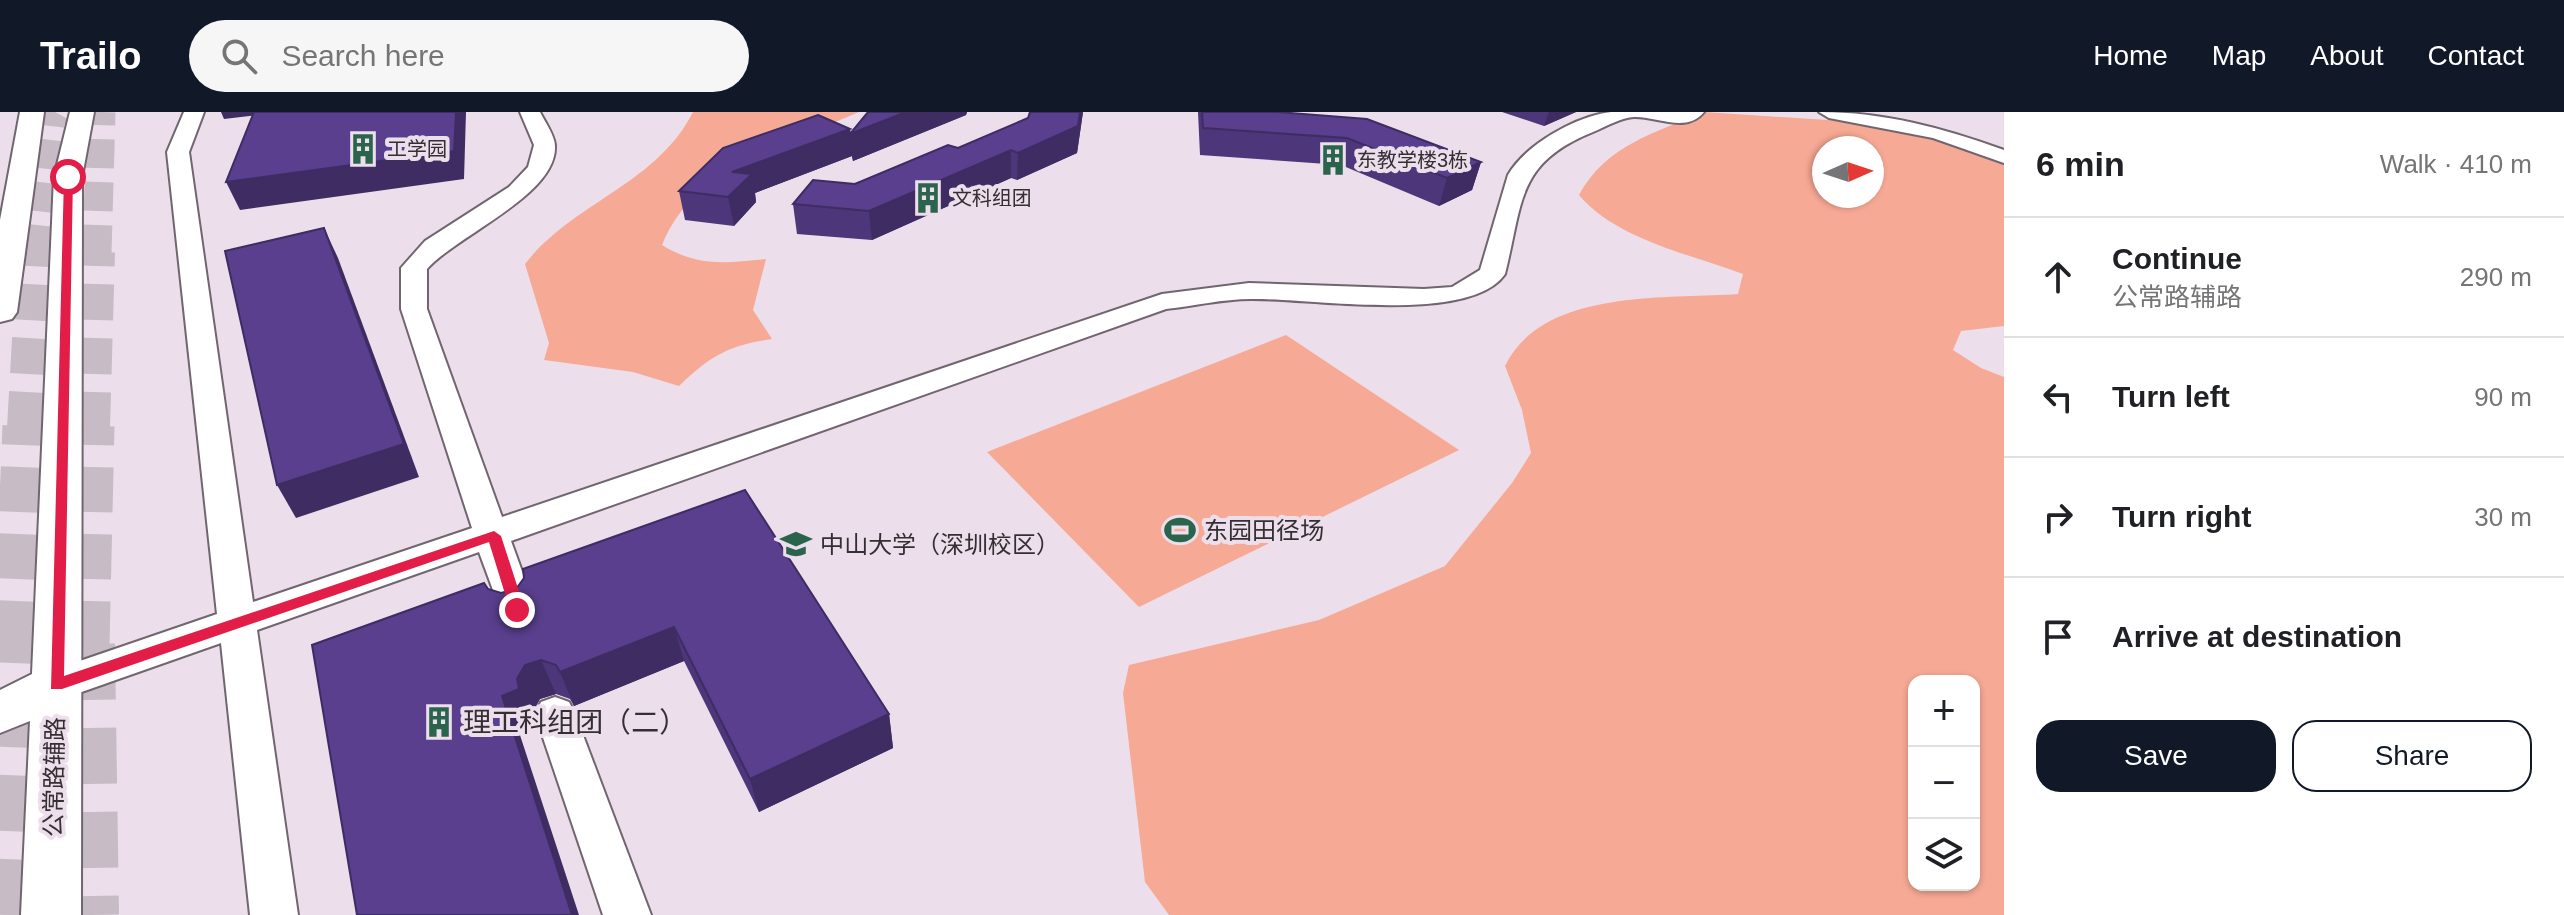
<!DOCTYPE html>
<html lang="en">
<head>
<meta charset="utf-8">
<style>
	:root { --surface:#fff; --page:#f6f6f6; --text:#202124; --muted:#757577; --line:#e0e0e0; --accent:#111827 }
	body { margin:0; font-family:Arial,"Noto Sans SC",sans-serif; background:var(--page); color:var(--text) }
	.controls { position:absolute; right:24px; bottom:24px; display:grid; overflow:hidden; border-radius:16px; box-shadow:0 2px 6px #0004 }
	.controls button { width:72px; height:72px; display:grid; place-items:center; padding:0; border:0; border-bottom:2px solid var(--line); background:var(--surface); color:var(--text); font:40px sans-serif }
	.compass { position:absolute; left:1812px; top:24px; width:72px; height:72px; border-radius:50%; background:var(--surface); box-shadow:0 2px 6px #0004; rotate:87deg }
	.stop { position:absolute; width:24px; height:24px; margin:-18px; border:6px solid #e11d48; border-radius:50%; background:#fff }
	.stop.end { background:#e11d48; border-color:#fff; box-shadow:0 2px 8px #0008 }
	.list { margin:0; padding:0; list-style:none }
	h2 { display:flex; justify-content:space-between; align-items:center; height:104px; margin:0; padding:0 32px; font-size:34px }
	h2 small { font-size:26px; font-weight:400; color:var(--muted) }
	.list li { display:grid; grid-template-columns:52px 1fr auto; gap:24px; align-items:center; box-sizing:border-box; height:120px; padding:0 32px; border-top:2px solid var(--line) }
	.list b { display:block; font-size:30px; white-space:nowrap }
	.list p { margin:0; font-size:26px; white-space:nowrap; color:var(--muted) }
	.list em { font-size:26px; font-style:normal; color:var(--muted) }
	.actions { display:flex; gap:16px; padding:24px 32px }
	.actions a { flex:1; padding:18px 0; border:2px solid var(--accent); border-radius:24px; text-align:center; font-size:28px; color:var(--accent) }
	.actions .main { background:var(--accent); color:#fff }
	.icon { flex:none; width:44px; height:44px; fill:none; stroke:currentColor; stroke-width:2; stroke-linecap:round; stroke-linejoin:round }
	.map { position:relative; flex:none; width:2004px; height:803px; overflow:hidden }
	header { display:flex; align-items:center; gap:48px; box-sizing:border-box; height:112px; padding:0 40px; background:var(--accent); color:#fff }
	header strong { font-size:38px }
	nav { display:flex; gap:44px; margin-inline-start:auto; font-size:28px }
	.search { width:560px; height:72px; background:var(--page); display:flex; align-items:center; gap:20px; box-sizing:border-box; padding:0 28px; border-radius:44px; color:var(--muted); font-size:30px }
	main { display:flex }
	aside { flex:1; background:var(--surface) }
	.map>svg:first-child { display:block }
	.green { fill:#f6a994; fill-rule:evenodd }
	.lines { fill:none; stroke-linecap:round; stroke-linejoin:round }
	.highway-tunnel-far3 { stroke:#c7bcc6; stroke-width:29; stroke-dasharray:29 14; stroke-linecap:butt }
	.highway-tunnel-far2 { stroke:#c7bcc6; stroke-width:36; stroke-dasharray:36 18; stroke-linecap:butt }
	.highway-tunnel-far1 { stroke:#c7bcc6; stroke-width:45; stroke-dasharray:45 22; stroke-linecap:butt }
	.highway-tunnel { stroke:#c7bcc6; stroke-width:56; stroke-dasharray:56 28; stroke-linecap:butt }
	.minor-casing { stroke:#716670; stroke-width:4 }
	.major-casing { stroke:#716670; stroke-width:4 }
	.minor { fill:#fff; fill-rule:evenodd }
	.major { fill:#fff; fill-rule:evenodd }
	.wall { fill:#4d3679 }
	.shaded-wall { fill:#3e2c63 }
	.building { fill:#593f8d; stroke:#3e2c63; stroke-width:2 }
	.route { fill:#e11d48 }
	.labels { text-anchor:middle; dominant-baseline:central; stroke-width:8; stroke-linejoin:round; paint-order:stroke }
	.far-poi-label { font-size:20px; fill:#342f33; stroke:#ecdfeb; text-anchor:start }
	.poi-label { font-size:24px; fill:#342f33; stroke:#ecdfeb; text-anchor:start }
	.street-label { font-size:24px; fill:#342f33; stroke:#ecdfeb }
	.near-poi-label { font-size:28px; fill:#342f33; stroke:#ecdfeb; text-anchor:start }
</style>
</head>
<body>
<header>
<strong>Trailo</strong>
<div class="search"><svg class="icon" aria-label="search" viewBox="0 0 24 24"><circle cx="10" cy="10" r="6"/><path d="M15 15l6 6"/></svg>Search here</div>
<nav><a>Home</a><a>Map</a><a>About</a><a>Contact</a></nav>
</header>
<main>
<div class="map">
<svg width="2004" height="803" viewBox="0 0 2004 803">
	<rect width="100%" height="100%" fill="#ecdfeb"/>
	<g class="green">
		<path d="M 693,0 L 859,0 C 787,31 694,53 662,133 C 697,155 726,151 766,147 L 753,198 L 772,227 C 729,233 710,244 679,274 L 633,260 L 544,248 L 549,231 L 525,152 C 572,91 657,72 693,0 Z"/>
		<path d="M 1704,0 L 1874,11 L 1936,25 L 2004,53 L 2004,214 L 1961,219 L 1953,238 L 1981,256 L 2004,265 L 2004,803 L 1169,803 L 1145,770 L 1123,581 L 1129,553 L 1319,508 L 1445,454 L 1512,371 L 1531,341 L 1522,298 L 1505,254 C 1542,177 1664,187 1738,182 L 1743,162 C 1690,142 1617,128 1579,83 C 1606,33 1655,21 1704,0 ZM 1824,36 L 1872,36 L 1872,84 L 1824,84 ZM 1914,569 L 1974,569 L 1974,773 L 1914,773 Z"/>
		<polygon points="1286,223 1459,338 1139,495 987,340"/>
	</g>
	<g class="lines">
		<g class="highway-tunnel-far3">
			<polyline points="35,142 50,9 55,0"/>
			<polyline points="97,142 101,0"/>
		</g>
		<g class="highway-tunnel-far2">
			<polyline points="25,316 35,140"/>
			<polyline points="92,316 97,140"/>
		</g>
		<g class="highway-tunnel-far1">
			<polyline points="16,534 25,314"/>
			<polyline points="87,534 92,314"/>
		</g>
		<g class="highway-tunnel">
			<polyline points="87,532 91,803"/>
			<polyline points="5,803 16,532"/>
		</g>
		<defs>
			<g id="minor">
				<path d="M 184,0 L 204,0 L 189,40 L 253,490 L 472,416 L 401,197 L 401,156 L 425,129 L 509,75 L 528,55 L 534,33 L 520,0 L 540,0 C 545,10 555,24 555,34 C 557,83 457,123 427,157 L 427,197 L 502,405 L 1162,182 L 1249,171 L 1424,177 L 1452,175 L 1480,158 L 1508,63 C 1525,33 1576,4 1611,0 C 1641,0 1674,0 1704,0 C 1686,22 1657,4 1634,5 C 1622,5 1605,15 1593,20 C 1516,51 1523,90 1505,162 C 1470,213 1310,186 1251,187 C 1223,187 1194,194 1166,197 L 511,429 L 536,498 L 530,508 L 517,512 L 504,508 L 479,440 L 257,518 L 298,803 L 250,803 L 221,531 L 56,589 L 42,584 L 36,573 L 42,562 L 217,502 L 167,40 Z"/>
				<path d="M 1819,0 C 1884,0 1943,16 2004,38 L 2004,51 L 1933,26 L 1829,6 Z"/>
				<polygon points="555,585 569,590 575,602 651,803 603,803 535,602 541,590"/>
			</g>
			<g id="major">
				<polygon points="20,0 44,0 17,200 12,207 0,210 0,108"/>
				<polygon points="70,0 94,0 82,65 81,803 21,803 30,609 0,621 0,578 32,562 54,65"/>
			</g>
		</defs>
		<use href="#minor" class="minor-casing"/>
		<use href="#major" class="major-casing"/>
		<use href="#minor" class="minor"/>
		<use href="#major" class="major"/>
	</g>
	<g class="wall">
		<polygon points="868,0 967,0 966,3 853,49 852,44 755,81 756,90 734,114 685,108 679,79 851,21"/>
		<polygon points="1030,0 1083,0 1077,41 1017,68 1011,66 872,128 797,122 793,92 958,36 1028,6"/>
		<polygon points="1198,0 1278,0 1481,50 1472,78 1439,94 1341,53 1200,43"/>
		<polygon points="1502,0 1576,0 1544,14"/>
		<polygon points="523,457 889,602 893,636 759,700 684,549 574,594 570,587 556,582 540,587 532,601 535,610 518,617 357,803 488,477 501,481 516,477 524,466"/>
	</g>
	<g class="shaded-wall">
		<polygon points="221,0 275,0 275,1 224,7"/>
		<polygon points="456,0 466,0 464,67 240,98 226,70"/>
		<polygon points="906,0 967,0 966,3 853,49 852,44 755,81 756,90 734,114 728,85 732,60 850,17 851,21"/>
		<polygon points="1080,0 1083,0 1077,41 1017,68 1018,41"/>
		<polygon points="1549,0 1576,0 1544,14"/>
		<polygon points="1011,38 1011,66 872,128 869,99"/>
		<polygon points="1481,50 1472,78 1439,94 1447,66"/>
		<polygon points="324,116 338,146 419,365 296,406 277,373"/>
		<polygon points="674,515 684,549 574,594 560,560"/>
		<polygon points="541,548 556,582 540,587 532,601 535,610 518,617 579,803 572,803 502,584 517,567 525,553"/>
		<polygon points="889,602 893,636 759,700 750,667"/>
	</g>
	<g class="building">
		<polygon points="254,0 456,0 454,39 226,70"/>
		<polygon points="868,0 906,0 850,22"/>
		<polygon points="1030,0 1080,0 1078,14 1018,41 1011,38 869,99 793,92 813,68 855,72 948,33 958,36 1028,6"/>
		<polygon points="1202,0 1278,0 1367,7 1481,50 1447,66 1347,26 1203,16"/>
		<polygon points="818,3 850,17 732,60 752,62 728,85 679,79 723,36"/>
		<polygon points="324,116 404,332 277,373 225,139"/>
		<polygon points="745,378 889,602 750,667 674,515 560,560 556,553 541,548 525,553 517,567 519,577 502,584 572,803 357,803 312,533 484,471 488,477 501,481 516,477 524,466 523,457"/>
	</g>
	<polygon class="route" points="68,63 73,65 64,564 494,419 501,424 525,498 522,502 512,502 510,498 489,430 62,577 51,577 64,65"/>
	<defs>
		<symbol id="building-bare" viewBox="-9 -9 18 18"><path d="M-4-6H4V6H1V3H-1V6H-4ZM-2.5-4.3h1.7v1.8h-1.7ZM.8-4.3h1.7v1.8H.8ZM-2.5-1h1.7V.8h-1.7ZM.8-1h1.7V.8H.8Z" fill="#2b644d" stroke="#ecdfeb" stroke-width="2.5" paint-order="stroke"/></symbol>
		<symbol id="stadium-bare" viewBox="-9 -9 18 18"><path d="M0-5a6.5 5 0 1 0 0 10a6.5 5 0 1 0 0-10ZM-3.5-1.8h7v3.6h-7Z" fill="#2b644d" stroke="#ecdfeb" stroke-width="2.5" paint-order="stroke"/></symbol>
		<symbol id="university-bare" viewBox="-9 -9 18 18"><path d="M0-5L7-2L0 1L-7-2ZM-4 1L0 2.5L4 1V4Q0 6-4 4Z" fill="#2b644d" stroke="#ecdfeb" stroke-width="2.5" paint-order="stroke"/></symbol>
	</defs>
	<g fill-rule="evenodd">
		<use href="#building-bare" x="341" y="15" width="44" height="44"/>
		<use href="#building-bare" x="1311" y="26" width="44" height="44"/>
		<use href="#building-bare" x="906" y="64" width="44" height="44"/>
		<use href="#stadium-bare" x="1158" y="396" width="44" height="44"/>
		<use href="#university-bare" x="774" y="410" width="44" height="44"/>
		<use href="#building-bare" x="417" y="588" width="44" height="44"/>
	</g>
	<g class="labels">
		<g class="far-poi-label">
			<text x="387" y="37">工学园</text>
			<text x="1357" y="48">东教学楼3栋</text>
			<text x="952" y="86">文科组团</text>
		</g>
		<g class="poi-label">
			<text x="1204" y="418">东园田径场</text>
			<text x="820" y="432">中山大学（深圳校区）</text>
		</g>
		<g class="street-label">
			<text transform="translate(54 665) rotate(-89)">公常路辅路</text>
		</g>
		<g class="near-poi-label">
			<text x="463" y="610">理工科组团（二）</text>
		</g>
	</g>
</svg>
<div class="controls">
<button>+</button>
<button>−</button>
<button><svg class="icon" aria-label="layers" viewBox="0 0 24 24"><path d="M12 4l9 5-9 5-9-5zM3 14l9 5 9-5"/></svg></button>
</div>
<svg class="compass" viewBox="-18 -18 36 36"><path d="M0-13l5 13h-10z" fill="#e53935"/><path d="M0 13l5-13h-10z" fill="#757577"/></svg>
<div class="stop" style="left:68px;top:65px"></div>
<div class="stop end" style="left:517px;top:498px"></div>
</div>
<aside>
<h2>6 min<small>Walk · 410 m</small></h2>
<ul class="list">
<li><svg class="icon" aria-label="ahead" viewBox="0 0 24 24"><path d="M12 20V5M6 11l6-6 6 6"/></svg><div><b>Continue</b><p>公常路辅路</p></div><em>290 m</em></li>
<li><svg class="icon" aria-label="left" viewBox="0 0 24 24"><path d="M17 20v-9H6M10 6l-5 5 5 5"/></svg><div><b>Turn left</b></div><em>90 m</em></li>
<li><svg class="icon" aria-label="right" viewBox="0 0 24 24"><path d="M7 20v-9h11M14 6l5 5-5 5"/></svg><div><b>Turn right</b></div><em>30 m</em></li>
<li><svg class="icon" aria-label="arrive" viewBox="0 0 24 24"><path d="M6 21V4h12l-3 4 3 4H6"/></svg><div><b>Arrive at destination</b></div></li>
</ul>
<div class="actions"><a class="main">Save</a><a>Share</a></div>
</aside>
</main>
</body>
</html>
